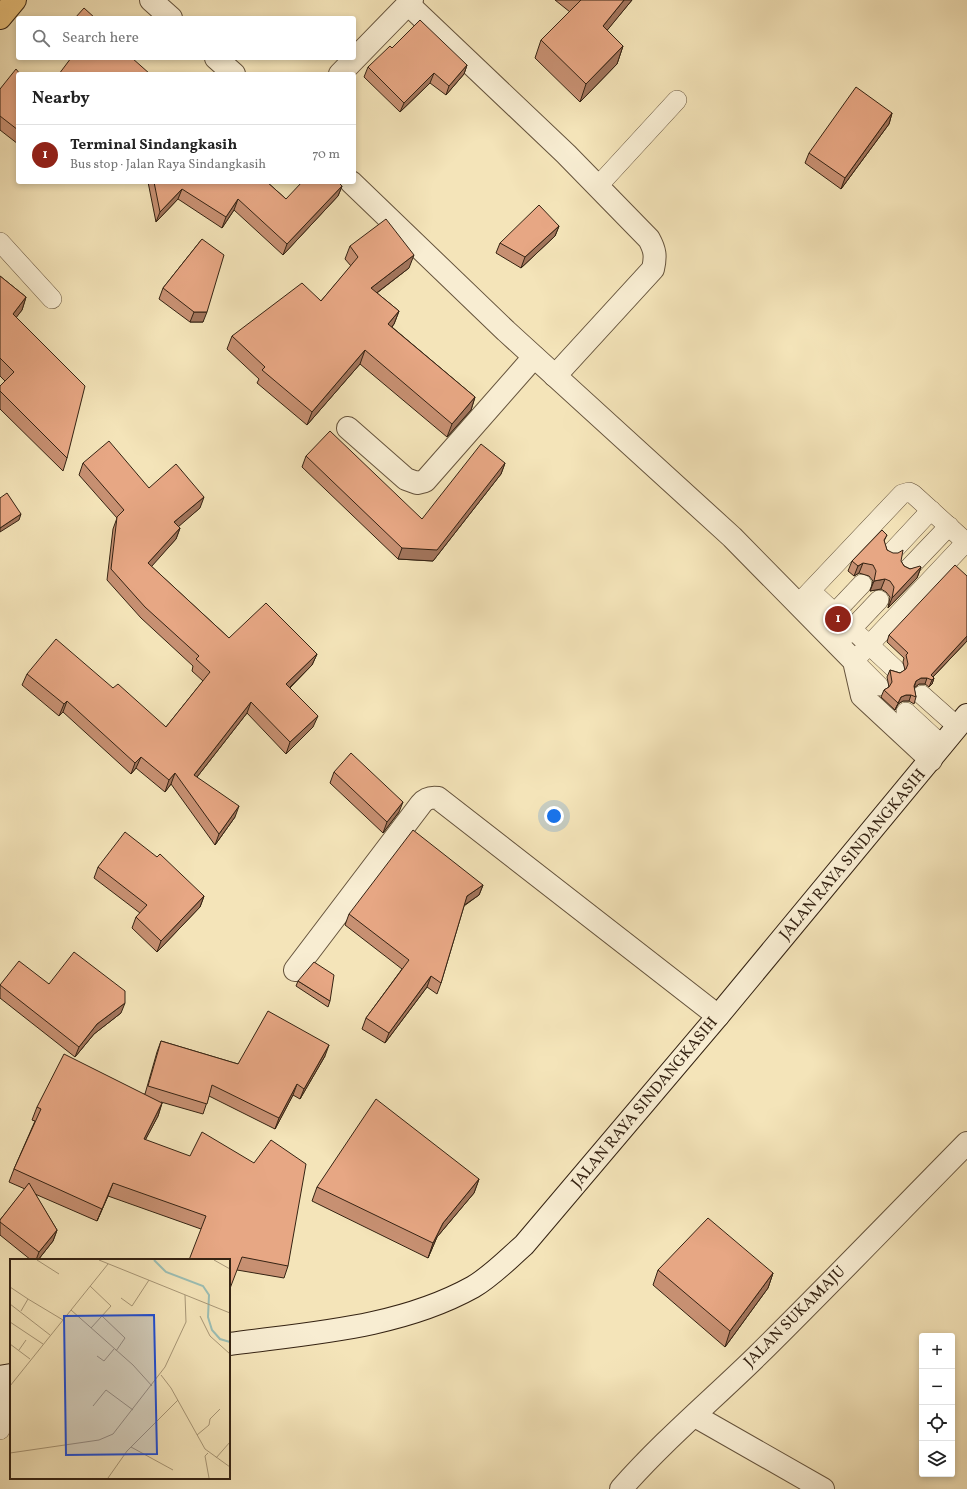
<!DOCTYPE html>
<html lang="en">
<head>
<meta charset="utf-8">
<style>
	:root { --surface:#fff; --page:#f2f2f2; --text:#222; --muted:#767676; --line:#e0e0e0; --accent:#8f2418 }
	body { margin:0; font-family:Vollkorn,serif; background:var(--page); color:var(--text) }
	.controls { position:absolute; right:12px; bottom:12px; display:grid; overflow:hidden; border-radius:4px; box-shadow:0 2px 6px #0003 }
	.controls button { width:36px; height:36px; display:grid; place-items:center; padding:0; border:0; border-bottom:1px solid var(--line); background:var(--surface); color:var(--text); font:20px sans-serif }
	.you { position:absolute; left:554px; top:816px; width:14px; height:14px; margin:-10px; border:3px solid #fff; border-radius:50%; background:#1a73e8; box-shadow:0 0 0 6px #1a73e833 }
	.badge { display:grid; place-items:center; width:26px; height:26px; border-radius:50%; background:var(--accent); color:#fff; font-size:13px; font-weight:700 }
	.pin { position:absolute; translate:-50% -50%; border:2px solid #fff; box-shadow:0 1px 4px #0006 }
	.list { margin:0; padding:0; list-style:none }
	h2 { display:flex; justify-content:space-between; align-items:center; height:52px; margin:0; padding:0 16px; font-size:17px }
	h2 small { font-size:13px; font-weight:400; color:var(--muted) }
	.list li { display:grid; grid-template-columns:26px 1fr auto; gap:12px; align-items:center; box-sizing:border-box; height:60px; padding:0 16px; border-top:1px solid var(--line) }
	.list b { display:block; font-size:15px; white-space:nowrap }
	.list p { margin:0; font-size:13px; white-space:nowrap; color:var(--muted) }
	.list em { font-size:13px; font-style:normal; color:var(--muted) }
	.icon { flex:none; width:22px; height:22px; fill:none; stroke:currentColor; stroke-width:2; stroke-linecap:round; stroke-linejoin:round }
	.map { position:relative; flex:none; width:967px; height:1489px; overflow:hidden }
	.search { position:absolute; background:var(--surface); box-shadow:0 2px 6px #0003; left:16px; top:16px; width:340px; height:44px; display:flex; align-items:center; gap:10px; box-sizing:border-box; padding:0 14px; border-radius:4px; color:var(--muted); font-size:15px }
	.panel { position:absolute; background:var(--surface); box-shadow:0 2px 6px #0003; left:16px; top:72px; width:340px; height:112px; border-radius:4px }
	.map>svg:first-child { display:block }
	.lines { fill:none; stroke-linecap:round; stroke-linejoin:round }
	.lane-casing { stroke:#65533c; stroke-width:20 }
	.street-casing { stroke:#65533c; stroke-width:24 }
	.secondary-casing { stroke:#352313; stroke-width:24 }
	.highway-casing { stroke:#352313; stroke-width:24 }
	.lane { stroke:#f8edd2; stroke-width:19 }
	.street { stroke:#f8edd2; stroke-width:22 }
	.secondary { stroke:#f8edd2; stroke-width:22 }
	.highway { stroke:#eac27c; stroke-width:22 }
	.wall { fill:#c79072; stroke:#352313 }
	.shaded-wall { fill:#a2755c; stroke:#352313 }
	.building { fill:#e7a784; stroke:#352313 }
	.labels { text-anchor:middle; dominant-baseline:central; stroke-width:3; stroke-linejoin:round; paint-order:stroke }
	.street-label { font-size:16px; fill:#352313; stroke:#f8edd2 }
	.inset-river { fill:none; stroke:#9cbeb4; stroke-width:2 }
	.inset-road { fill:none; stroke:#a89777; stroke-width:1 }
	.view { fill:#1d4ed8; fill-opacity:0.15; stroke:#1d4ed8; stroke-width:2 }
	.inset-edge { fill:none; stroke:#352313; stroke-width:2 }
</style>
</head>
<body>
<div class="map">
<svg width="967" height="1489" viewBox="0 0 967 1489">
	<rect width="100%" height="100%" fill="#f4e4b9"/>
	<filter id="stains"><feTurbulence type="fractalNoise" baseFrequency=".005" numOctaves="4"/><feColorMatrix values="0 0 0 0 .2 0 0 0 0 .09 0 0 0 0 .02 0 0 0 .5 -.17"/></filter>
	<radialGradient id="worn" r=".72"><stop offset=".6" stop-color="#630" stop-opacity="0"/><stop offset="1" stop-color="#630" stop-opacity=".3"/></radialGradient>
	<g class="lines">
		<defs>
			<g id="lane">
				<polyline points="598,186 677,100"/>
				<polyline points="0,242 52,299"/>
				<polyline points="891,553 931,510"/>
				<polyline points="908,569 949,526"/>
				<polyline points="811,591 895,669"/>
				<polyline points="798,604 902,494 909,492 913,494 967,543"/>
				<polyline points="826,622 862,584"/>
				<polyline points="843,638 879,600"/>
				<polyline points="879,686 854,661 966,542"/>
				<polyline points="922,695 958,727"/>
				<polyline points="906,712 943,746"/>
				<polyline points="0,1430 0,1377"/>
			</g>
			<g id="street">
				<polyline points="151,0 171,18"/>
				<path d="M 408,4 L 566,154 L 649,239 C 655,250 656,256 653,269 L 555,376"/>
				<polyline points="216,58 234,74"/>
				<polyline points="340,74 412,0"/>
				<polyline points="351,182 506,331 732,537 854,661 862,696 931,760"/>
				<polyline points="348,428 406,479 417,483 425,481 534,357"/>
				<path d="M 295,970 L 421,804 C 426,798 431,797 438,798 L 718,1016"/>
				<polyline points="695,1416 823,1489"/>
				<path d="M 621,1489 C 663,1441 712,1400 757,1356 C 828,1286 897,1214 967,1143"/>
			</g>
			<g id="secondary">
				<path d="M 229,1344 C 311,1333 399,1328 473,1287 C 492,1276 508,1259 524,1245 L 718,1016 L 967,715"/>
				<polyline points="0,1377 11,1375"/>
			</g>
			<polyline id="highway" points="0,18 15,0"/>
		</defs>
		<use href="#lane" class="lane-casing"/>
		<use href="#street" class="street-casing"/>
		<use href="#secondary" class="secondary-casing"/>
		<use href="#highway" class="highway-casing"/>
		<use href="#lane" class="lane"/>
		<use href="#street" class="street"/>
		<use href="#secondary" class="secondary"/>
		<use href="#highway" class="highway"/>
	</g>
	<g class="wall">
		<polygon points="555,0 632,0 607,30 623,46 617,64 580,102 535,58 541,40 570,12"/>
		<polygon points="392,48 467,65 464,74 446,95 430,83 400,112 364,77 368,67"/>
		<polygon points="18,74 18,144 0,130 0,89"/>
		<polygon points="892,113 889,124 841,189 805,163 809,153"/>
		<polygon points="148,182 267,182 286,199 342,186 338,196 283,255 234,210 222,228 178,199 156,222"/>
		<polygon points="559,226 555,236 521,268 496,253 500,243"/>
		<polygon points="202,239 203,322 190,322 159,299 163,288"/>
		<polygon points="350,246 409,268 377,293 399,311 394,324 392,327 475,397 471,410 447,437 360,364 307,425 257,383 259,379 227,349 232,336 321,301 351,266 345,259"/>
		<polygon points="0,276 26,297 22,310 16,317 67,458 63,471 0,409 0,386 5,381 0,376"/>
		<polygon points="306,456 422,519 505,463 501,474 433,561 398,559 302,467"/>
		<polygon points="83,463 149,488 200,508 178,526 180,528 176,539 151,566 229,638 317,654 312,665 290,688 313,727 286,754 247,713 197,777 235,817 215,845 171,784 165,792 136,768 131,774 63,712 59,716 22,685 27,674 113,688 166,727 203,681 192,671 193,666 141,618 107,580 113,529 117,518 79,475"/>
		<polygon points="887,535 884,541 887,550 901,561 904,566 910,569 921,567 917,578 888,608 890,597 886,592 881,589 870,591 873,581 869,576 859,573 854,576 848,571 852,561"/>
		<polygon points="967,576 967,641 933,677 934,678 932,684 929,687 925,684 919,684 914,688 916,697 914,704 909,701 903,701 898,704 895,710 881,697 884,690 889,687 887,677 890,670 900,673 905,670 903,662 904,658 887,642 889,635"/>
		<polygon points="334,772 399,812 383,833 330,783"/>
		<polygon points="98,867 204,896 200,907 157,952 132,928 136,917 140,913 94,878"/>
		<polygon points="483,885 479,895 464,906 441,983 437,994 427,987 385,1043 362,1029 366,1018 402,969 345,925 349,914"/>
		<polygon points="298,981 330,1001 328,1007 296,986"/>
		<polygon points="49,984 121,1013 94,1034 75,1057 0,998 0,985"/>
		<polygon points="161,1041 238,1064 325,1056 300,1099 293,1095 275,1129 209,1096 203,1114 161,1102 162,1103 158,1116 145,1140 288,1266 284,1278 237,1270 201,1229 108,1196 97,1221 35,1194 57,1230 53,1241 38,1260 31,1260 0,1235 0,1220 25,1189 9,1182 14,1169 35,1121 32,1120 37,1107 145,1094 157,1052"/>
		<polygon points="479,1179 474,1193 437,1237 428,1258 312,1201 317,1187"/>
		<polygon points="658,1270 773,1273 768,1288 725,1347 653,1285"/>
	</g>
	<g class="shaded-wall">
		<polygon points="624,0 632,0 596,44 603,26"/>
		<polygon points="623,46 617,64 580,102 586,84"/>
		<polygon points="467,65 464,74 446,95 449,86"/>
		<polygon points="434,73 430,83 400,112 404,103"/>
		<polygon points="892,113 889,124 841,189 845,178"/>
		<polygon points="342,186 338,196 283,255 287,244"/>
		<polygon points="182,189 178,199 156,222 160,212"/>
		<polygon points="238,199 234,210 222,228 226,217"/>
		<polygon points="559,226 555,236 521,268 525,257"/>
		<polygon points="414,255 409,268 366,301 371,288"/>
		<polygon points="26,297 22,310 9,327 13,314"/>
		<polygon points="399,311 394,324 383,337 388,324"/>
		<polygon points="194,312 207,312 203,322 190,322"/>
		<polygon points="365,350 360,364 307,425 312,412"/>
		<polygon points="475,397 471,410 447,437 452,424"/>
		<polygon points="505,463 501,474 433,561 398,559 402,548"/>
		<polygon points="204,497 200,508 170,534 174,522"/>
		<polygon points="21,514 19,520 0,532 0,528"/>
		<polygon points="180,528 176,539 144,575 148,563"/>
		<polygon points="863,563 859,573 854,576 858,566"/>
		<polygon points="921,567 917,578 888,608 892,598"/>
		<polygon points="885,579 881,589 870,591 874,581"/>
		<polygon points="967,636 967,641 931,679 931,675"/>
		<polygon points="317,654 312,665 282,695 286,684"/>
		<polygon points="921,678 927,678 925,684 919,684 914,688 916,681"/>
		<polygon points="934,678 932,684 929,687 932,680"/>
		<polygon points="906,695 911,695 909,701 903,701 898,704 895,710 901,697"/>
		<polygon points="67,701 63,712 59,716 64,704"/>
		<polygon points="251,702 247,713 190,786 194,775"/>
		<polygon points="318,716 313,727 286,754 290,742"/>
		<polygon points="141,757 136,768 131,774 135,763"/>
		<polygon points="175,773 171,784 165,792 169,780"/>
		<polygon points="403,802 399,812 383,833 387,822"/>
		<polygon points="239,806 235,817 215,845 219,834"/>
		<polygon points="483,885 479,895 463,906 467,896"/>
		<polygon points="204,896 200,907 157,952 161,941"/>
		<polygon points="431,976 427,987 385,1043 389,1033"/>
		<polygon points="125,1003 121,1013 94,1034 75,1057 79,1047 97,1024"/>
		<polygon points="329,1045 325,1056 300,1099 304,1089"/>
		<polygon points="297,1084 293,1095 275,1129 279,1118"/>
		<polygon points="162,1103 158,1116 139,1152 144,1139"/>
		<polygon points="479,1179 474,1193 437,1237 428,1258 433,1243 443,1223"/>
		<polygon points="113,1183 108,1196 97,1221 102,1209"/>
		<polygon points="57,1230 53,1241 38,1260 36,1260 39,1252"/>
		<polygon points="773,1273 768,1288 725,1347 730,1331"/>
	</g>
	<g class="building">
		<polygon points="581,0 624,0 603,26 623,46 586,84 541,40"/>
		<polygon points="84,8 95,18 75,18"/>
		<polygon points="420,20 467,65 449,86 434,73 404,103 368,67 390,46 392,48"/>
		<polygon points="71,58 132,58 150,74 59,74"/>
		<polygon points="16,69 20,74 18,74 18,130 0,116 0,89"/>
		<polygon points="856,87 892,113 845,178 809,153"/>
		<polygon points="154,182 267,182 286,199 302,182 338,182 342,186 287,244 238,199 226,217 182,189 160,212"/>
		<polygon points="539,205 559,226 525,257 500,243"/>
		<polygon points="386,219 414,255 371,288 399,311 388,324 475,397 452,424 365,350 312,412 262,370 265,367 232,336 302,283 321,301 358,257 350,246"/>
		<polygon points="202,239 224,255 207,312 194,312 163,288"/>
		<polygon points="0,276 26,297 13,314 85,386 67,458 0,391 0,386 14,372 0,358"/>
		<polygon points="330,431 422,519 481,444 505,463 437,550 402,548 306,456"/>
		<polygon points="109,441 149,488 176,464 204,497 174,522 180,528 148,563 229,638 266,603 317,654 286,684 318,716 290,742 251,702 194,775 239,806 219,834 175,773 169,780 141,757 135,763 67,701 64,704 27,674 56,639 113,688 118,684 166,727 210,672 196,659 199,656 145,607 111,569 117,517 124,510 83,463"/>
		<polygon points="7,493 21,514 0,528 0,498"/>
		<polygon points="882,530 887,535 884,540 887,550 893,553 898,553 903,550 901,561 904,566 910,569 920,566 921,567 892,598 894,587 890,581 885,579 874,581 876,571 873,565 863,563 858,566 852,561"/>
		<polygon points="955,565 967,576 967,636 931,675 934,678 932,680 927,678 921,678 916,681 914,686 916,697 911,695 906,695 901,697 898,703 884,690 889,687 892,682 890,670 900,673 906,669 908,664 906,655 908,653 889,635"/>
		<polygon points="351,753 403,802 387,822 334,772"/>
		<polygon points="413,830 483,885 467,896 441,983 431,976 389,1033 366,1018 409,960 349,914"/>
		<polygon points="125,832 157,857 160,854 204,896 161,941 136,917 147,905 98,867"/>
		<polygon points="74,952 125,991 125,1003 97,1024 79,1047 0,985 19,961 49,984"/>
		<polygon points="314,962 334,975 330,1001 298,981"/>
		<polygon points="268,1011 329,1045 304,1089 297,1084 279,1118 212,1085 207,1104 148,1086 161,1041 238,1064"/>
		<polygon points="64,1054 162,1103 144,1139 190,1156 202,1132 254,1163 271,1140 306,1164 288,1266 242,1257 229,1291 229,1260 189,1260 206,1216 113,1183 102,1209 14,1169 41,1109 37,1107"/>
		<polygon points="376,1099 479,1179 443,1223 433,1243 317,1187"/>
		<polygon points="29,1183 57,1230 39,1252 0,1222 0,1220"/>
		<polygon points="708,1218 773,1273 730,1331 658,1270"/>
	</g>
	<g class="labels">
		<g class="street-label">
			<text transform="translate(853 855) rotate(-50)">JALAN RAYA SINDANGKASIH</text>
			<text transform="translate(645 1103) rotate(-50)">JALAN RAYA SINDANGKASIH</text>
			<text transform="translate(795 1317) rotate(-45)">JALAN SUKAMAJU</text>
		</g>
	</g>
	<g transform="translate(10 1259)">
		<rect width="220" height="220" fill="#f4e4b9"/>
		<path class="inset-river" d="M 144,1 L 156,13 L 193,27 L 199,36 L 198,58 L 202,71 L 210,80 L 220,83"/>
		<path class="inset-road" d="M 27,1 L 49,15M 89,1 L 220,54M 204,1 L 220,10M 80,27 L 101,47 L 81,69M 0,28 L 18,40 L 11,52M 111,39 L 122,47 L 139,21M 18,40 L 53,61M 0,45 L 40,76M 61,51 L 123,106 L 142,127M 92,57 L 115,79 L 106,92M 190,57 L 200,77 L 220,95M 0,63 L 33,85M 0,85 L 20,100M 9,91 L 16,81M 87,97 L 94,102 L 104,90M 151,116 L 161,129 L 195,190 L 220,208M 0,127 L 98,5M 83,147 L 96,131 L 123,151M 187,176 L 199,166 L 200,160 L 210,150M 121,188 L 163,211M 0,194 L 89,181 L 103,175 L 155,108 L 176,63 L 175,36M 198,194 L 195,197 L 199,219M 206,199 L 220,183M 98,219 L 117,192 L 168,141"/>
		<path class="view" d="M 144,56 L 147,195 L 56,196 L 54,57 Z"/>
		<rect width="220" height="220" class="inset-edge"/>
	</g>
	<rect width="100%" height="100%" filter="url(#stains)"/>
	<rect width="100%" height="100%" fill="url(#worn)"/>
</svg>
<div class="controls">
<button>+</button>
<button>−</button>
<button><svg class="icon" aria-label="locate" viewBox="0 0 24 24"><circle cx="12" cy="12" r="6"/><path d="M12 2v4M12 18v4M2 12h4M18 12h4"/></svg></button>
<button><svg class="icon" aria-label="layers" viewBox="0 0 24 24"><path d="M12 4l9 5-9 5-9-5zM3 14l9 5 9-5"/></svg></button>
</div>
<div class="you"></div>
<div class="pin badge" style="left:838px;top:619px">1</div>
<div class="search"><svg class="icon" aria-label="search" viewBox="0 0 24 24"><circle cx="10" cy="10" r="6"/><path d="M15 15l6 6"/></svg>Search here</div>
<section class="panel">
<h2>Nearby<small></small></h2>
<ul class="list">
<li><span class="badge">1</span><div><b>Terminal Sindangkasih</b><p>Bus stop · Jalan Raya Sindangkasih</p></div><em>70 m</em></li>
</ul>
</section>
</div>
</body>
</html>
